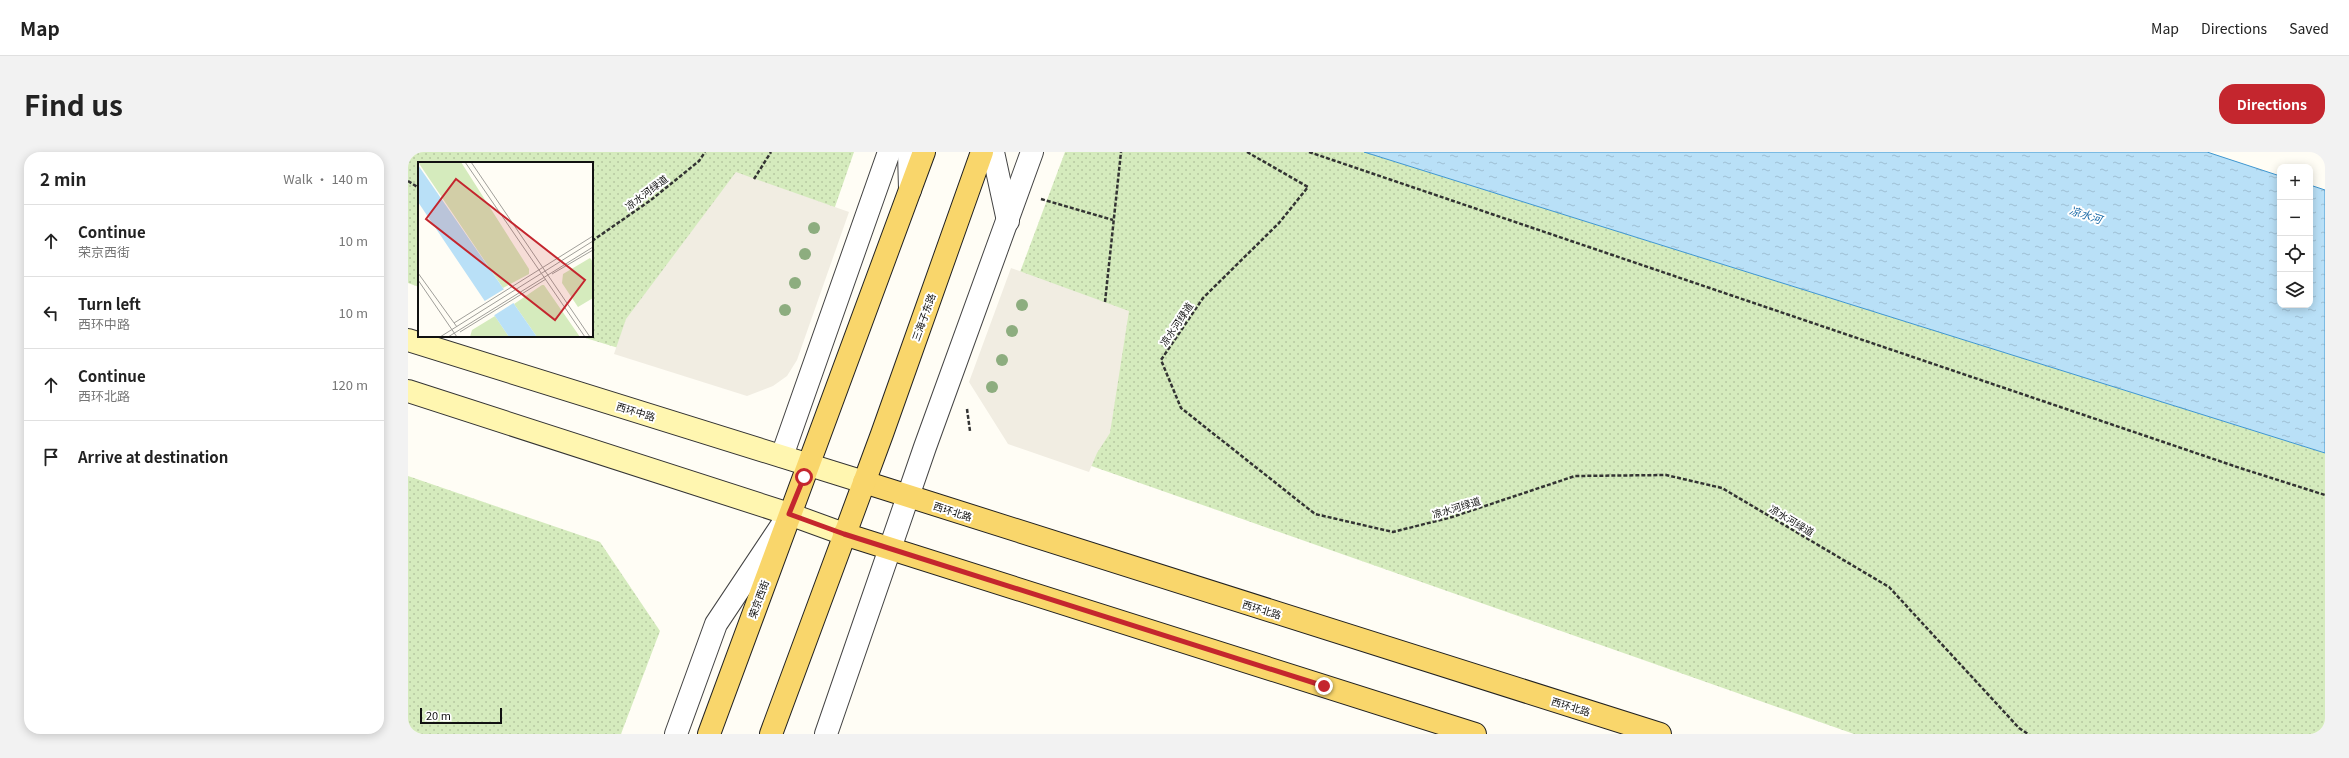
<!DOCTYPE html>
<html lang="en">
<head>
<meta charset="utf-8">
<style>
	:root { --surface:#fff; --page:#f2f2f2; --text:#222; --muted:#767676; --line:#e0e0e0; --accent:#c4262e }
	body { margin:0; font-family:Georgia,"Noto Sans SC",serif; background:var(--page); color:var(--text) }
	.controls { position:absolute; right:12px; top:12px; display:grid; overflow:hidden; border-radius:8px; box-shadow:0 2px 10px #0003 }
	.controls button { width:36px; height:36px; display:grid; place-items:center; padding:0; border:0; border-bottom:1px solid var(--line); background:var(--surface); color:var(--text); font:20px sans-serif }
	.scale { position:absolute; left:12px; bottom:10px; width:82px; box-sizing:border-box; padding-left:4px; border:2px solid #111; border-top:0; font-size:11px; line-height:14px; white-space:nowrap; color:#111; -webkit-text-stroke:3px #fff; paint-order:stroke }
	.stop { position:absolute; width:12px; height:12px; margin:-9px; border:3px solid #c4262e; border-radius:50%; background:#fff }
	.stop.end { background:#c4262e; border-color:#fff; box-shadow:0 1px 4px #0008 }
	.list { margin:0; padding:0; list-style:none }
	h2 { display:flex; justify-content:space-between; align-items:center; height:52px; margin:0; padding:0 16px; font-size:17px }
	h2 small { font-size:13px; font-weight:400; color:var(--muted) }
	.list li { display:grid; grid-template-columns:26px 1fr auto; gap:12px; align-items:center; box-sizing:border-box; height:72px; padding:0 16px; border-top:1px solid var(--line) }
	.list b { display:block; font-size:15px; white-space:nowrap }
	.list p { margin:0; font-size:13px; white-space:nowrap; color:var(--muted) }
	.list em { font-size:13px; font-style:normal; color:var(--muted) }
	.icon { flex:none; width:22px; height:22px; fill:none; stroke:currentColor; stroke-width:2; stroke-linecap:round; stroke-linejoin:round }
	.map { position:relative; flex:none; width:1917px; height:582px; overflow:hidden; border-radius:16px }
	header { display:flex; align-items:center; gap:24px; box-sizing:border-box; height:56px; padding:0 20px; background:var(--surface); border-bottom:1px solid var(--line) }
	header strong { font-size:19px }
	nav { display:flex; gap:22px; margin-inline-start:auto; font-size:14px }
	.intro { display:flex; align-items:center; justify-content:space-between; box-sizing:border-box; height:96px; padding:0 24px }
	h1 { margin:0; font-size:28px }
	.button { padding:10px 18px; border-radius:16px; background:var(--accent); color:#fff; font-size:14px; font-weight:700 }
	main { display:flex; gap:24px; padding:0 24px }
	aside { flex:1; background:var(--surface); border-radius:16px; box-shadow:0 2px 10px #0003 }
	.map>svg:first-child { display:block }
	.park { fill:url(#park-dots) }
	.plaza { fill:#f1ede2 }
	.water { fill:url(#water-ripples); stroke:#3f96cf }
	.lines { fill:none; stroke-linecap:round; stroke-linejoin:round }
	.minor-casing { stroke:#444; stroke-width:24 }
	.secondary-casing { stroke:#333; stroke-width:24 }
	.primary-casing { stroke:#222; stroke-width:24 }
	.path { stroke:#333; stroke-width:2.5; stroke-dasharray:4 2; stroke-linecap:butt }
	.minor { stroke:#fff; stroke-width:22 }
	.secondary { stroke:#fff6b0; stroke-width:22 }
	.primary { stroke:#f9d66b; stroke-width:22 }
	.tree { fill:#8dad7f }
	.route { stroke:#c4262e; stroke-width:5 }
	.labels { text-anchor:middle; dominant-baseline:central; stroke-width:4; stroke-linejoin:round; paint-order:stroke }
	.street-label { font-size:10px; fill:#111; stroke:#fff }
	.water-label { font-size:11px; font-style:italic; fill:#1768a6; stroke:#fff }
	.inset-road { fill:none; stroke:#a09f9a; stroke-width:1 }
	.view { fill:#c4262e; fill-opacity:0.15; stroke:#c4262e; stroke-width:2 }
	.inset-edge { fill:none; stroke:#111; stroke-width:2 }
</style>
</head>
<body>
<header>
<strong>Map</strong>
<nav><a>Map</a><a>Directions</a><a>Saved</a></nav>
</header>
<div class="intro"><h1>Find us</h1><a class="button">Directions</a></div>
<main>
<aside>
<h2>2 min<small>Walk · 140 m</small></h2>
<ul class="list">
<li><svg class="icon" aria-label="ahead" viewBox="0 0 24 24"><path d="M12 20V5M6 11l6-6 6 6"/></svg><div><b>Continue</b><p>荣京西街</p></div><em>10 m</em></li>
<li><svg class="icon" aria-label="left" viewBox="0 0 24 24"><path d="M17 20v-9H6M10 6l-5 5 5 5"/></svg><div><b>Turn left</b><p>西环中路</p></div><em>10 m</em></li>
<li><svg class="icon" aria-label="ahead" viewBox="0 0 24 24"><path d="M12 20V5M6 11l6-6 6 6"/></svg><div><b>Continue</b><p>西环北路</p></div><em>120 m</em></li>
<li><svg class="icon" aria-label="arrive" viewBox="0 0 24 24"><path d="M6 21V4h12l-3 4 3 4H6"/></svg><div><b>Arrive at destination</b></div></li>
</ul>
</aside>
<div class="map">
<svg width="1917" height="582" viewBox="0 0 1917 582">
	<defs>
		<pattern id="park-dots" width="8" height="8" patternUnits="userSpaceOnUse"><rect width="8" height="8" fill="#d5ebbd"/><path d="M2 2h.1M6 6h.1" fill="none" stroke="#b6c8a1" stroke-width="1.8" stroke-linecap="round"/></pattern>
		<pattern id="water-ripples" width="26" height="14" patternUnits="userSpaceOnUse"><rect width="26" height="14" fill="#b9e0f7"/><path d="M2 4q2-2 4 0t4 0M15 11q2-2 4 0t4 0" fill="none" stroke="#9ebfd3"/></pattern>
	</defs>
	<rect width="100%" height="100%" fill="#fffdf5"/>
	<g class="park">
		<polygon points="0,0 446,0 369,222 348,238 171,184 184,184 184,11 11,11 11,135 0,131"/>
		<polygon points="657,0 956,0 1917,301 1917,582 1446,582 604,286 569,235"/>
		<polygon points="0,324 192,390 252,479 213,582 0,582"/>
	</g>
	<g class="plaza">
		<polygon points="328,20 441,60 389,208 379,224 365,234 339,244 206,202 218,167"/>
		<polygon points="603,116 721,159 702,281 689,301 681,320 600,292 561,230"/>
	</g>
	<polygon class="water" points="956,0 1799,0 1872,24 1872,153 1902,153 1902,33 1917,38 1917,301"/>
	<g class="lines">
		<defs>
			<g id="minor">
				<polyline points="501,0 502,38"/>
				<polyline points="585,0 600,69"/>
				<polyline points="374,304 481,0"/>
				<polyline points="268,582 308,472 374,373"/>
				<polyline points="418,582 517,295 624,0"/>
			</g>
			<g id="secondary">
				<polyline points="0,188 456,330"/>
				<polyline points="0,239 381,362 436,382"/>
			</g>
			<g id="primary">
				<polyline points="456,330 1252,582"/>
				<polyline points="436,382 1067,582"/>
				<polyline points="301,582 516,0"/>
				<polyline points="363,582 474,282 574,0"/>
			</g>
		</defs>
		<use href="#minor" class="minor-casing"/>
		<use href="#secondary" class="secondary-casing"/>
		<use href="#primary" class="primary-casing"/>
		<g class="path">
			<polyline points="839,0 900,35 871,71 795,146 753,208 773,256 907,362 985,380 1044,365 1167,324 1258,323 1314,336 1481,435 1611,576 1620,582"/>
			<polyline points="901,0 1832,316 1917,343"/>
			<polyline points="346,27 363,0"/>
			<polyline points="0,29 11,36"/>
			<polyline points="633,47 705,68"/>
			<polyline points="184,89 243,48 291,9 297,0"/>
			<polyline points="697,150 713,0"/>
			<polyline points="559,257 562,279"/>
		</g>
		<use href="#minor" class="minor"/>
		<use href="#secondary" class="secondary"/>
		<use href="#primary" class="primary"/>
	</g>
	<g class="tree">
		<circle cx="406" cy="76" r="6"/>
		<circle cx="397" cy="102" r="6"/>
		<circle cx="387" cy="131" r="6"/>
		<circle cx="614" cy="153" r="6"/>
		<circle cx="377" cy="158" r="6"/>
		<circle cx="604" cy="179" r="6"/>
		<circle cx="594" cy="208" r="6"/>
		<circle cx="584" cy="235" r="6"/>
	</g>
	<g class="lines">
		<polyline class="route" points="396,325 381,362 436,382 916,534"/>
	</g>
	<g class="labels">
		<g class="street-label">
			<text transform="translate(238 40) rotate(-37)">凉水河绿道</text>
			<text transform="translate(515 165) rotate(-70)">三海子东路</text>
			<text transform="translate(768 172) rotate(-56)">凉水河绿道</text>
			<text transform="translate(228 259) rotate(17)">西环中路</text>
			<text transform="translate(1048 355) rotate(-17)">凉水河绿道</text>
			<text transform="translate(545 359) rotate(18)">西环北路</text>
			<text transform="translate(1384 368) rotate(31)">凉水河绿道</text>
			<text transform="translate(350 447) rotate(-70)">荣京西街</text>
			<text transform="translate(854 457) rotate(17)">西环北路</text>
			<text transform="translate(1163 554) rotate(17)">西环北路</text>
		</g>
		<g class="water-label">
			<text transform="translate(1678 62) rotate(18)">凉水河</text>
		</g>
	</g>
	<g transform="translate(10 10)">
		<rect width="175" height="175" fill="#fffdf5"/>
		<path d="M 0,0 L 43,0 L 111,107 L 111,112 L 85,126 ZM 172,96 L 175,100 L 175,136 L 160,145 L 144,121 L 145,112 ZM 124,123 L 126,123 L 162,175 L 119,175 L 96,142 ZM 77,154 L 91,175 L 52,175 L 54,168 Z" fill="#d5ebbd"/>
		<path d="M 0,3 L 85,126 L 119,175 L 91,175 L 0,40 Z" fill="#b9e0f7"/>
		<path d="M 88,126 L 97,140 L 75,154 L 65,140 Z" fill="#fffdf5"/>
		<path class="inset-road" d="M 47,0 L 167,175M 53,0 L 172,175M 0,111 L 39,165M 134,112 L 175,88M 0,118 L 39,175M 36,161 L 175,74M 42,170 L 128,117M 22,175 L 175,79M 30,175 L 175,85"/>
		<path class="view" d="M 38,17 L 167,118 L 137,158 L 8,57 Z"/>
		<rect width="175" height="175" class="inset-edge"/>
	</g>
</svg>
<div class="controls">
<button>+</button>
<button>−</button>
<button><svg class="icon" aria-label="locate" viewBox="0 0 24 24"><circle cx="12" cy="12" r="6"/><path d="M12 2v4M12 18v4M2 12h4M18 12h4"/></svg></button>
<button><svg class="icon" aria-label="layers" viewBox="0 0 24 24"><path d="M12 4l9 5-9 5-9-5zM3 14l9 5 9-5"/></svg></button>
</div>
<div class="scale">20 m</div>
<div class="stop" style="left:396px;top:325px"></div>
<div class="stop end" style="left:916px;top:534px"></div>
</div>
</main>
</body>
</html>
